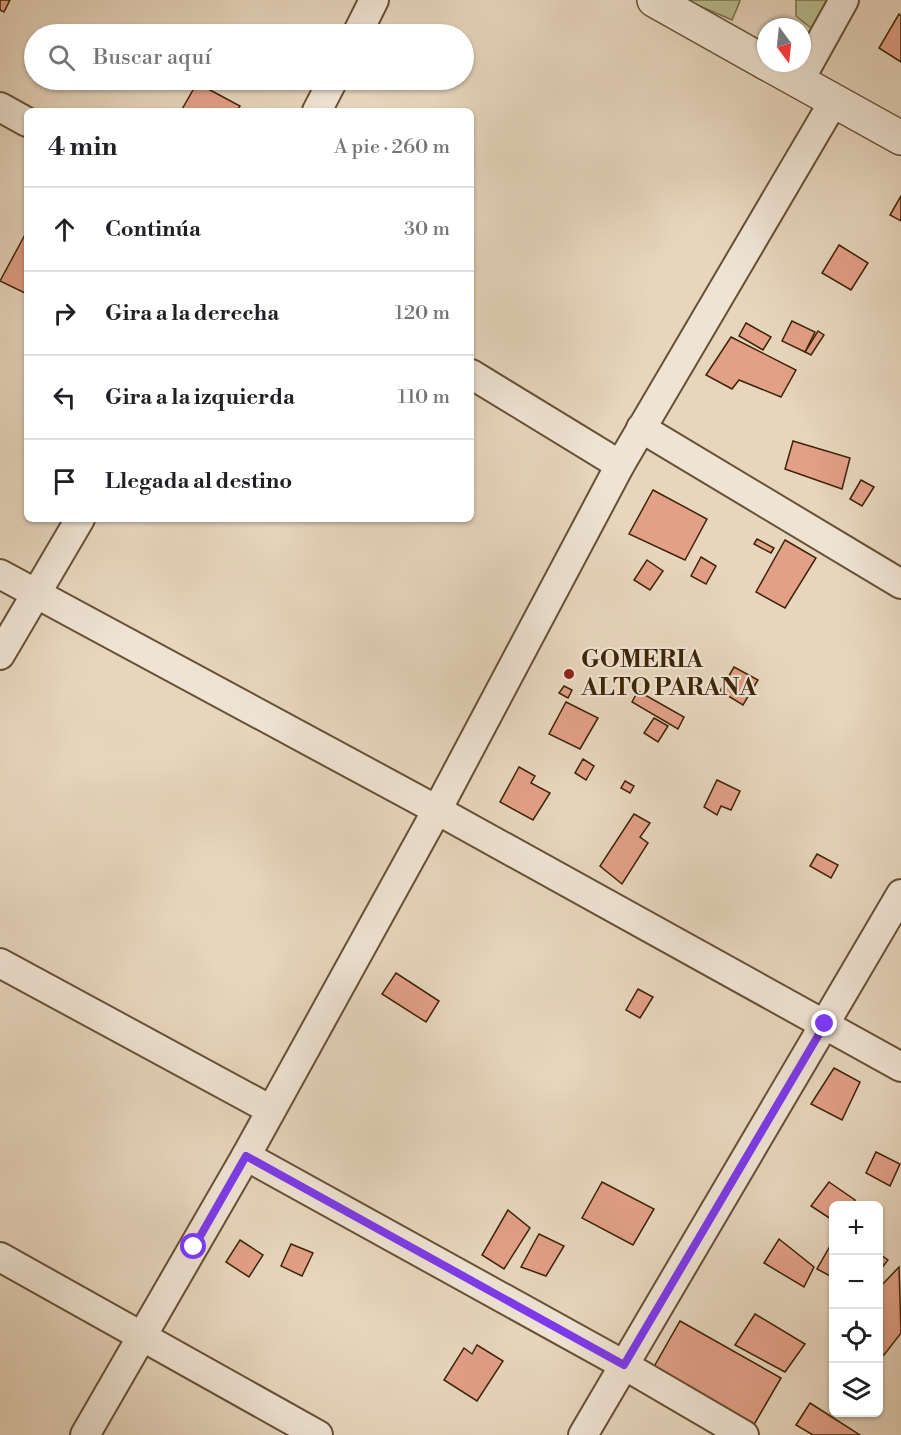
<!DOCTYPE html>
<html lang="es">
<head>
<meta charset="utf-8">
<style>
	:root { --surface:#fff; --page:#f6f6f6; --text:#202124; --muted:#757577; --line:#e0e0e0 }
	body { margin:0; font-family:"Libre Bodoni",serif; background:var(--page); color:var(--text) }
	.controls { position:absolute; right:18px; bottom:18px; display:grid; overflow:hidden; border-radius:9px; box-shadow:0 2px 4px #0004 }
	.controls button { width:54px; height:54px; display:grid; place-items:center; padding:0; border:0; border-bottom:2px solid var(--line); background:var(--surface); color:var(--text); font:30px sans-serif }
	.compass { position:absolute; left:757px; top:18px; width:54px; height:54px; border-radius:50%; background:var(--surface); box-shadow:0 2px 4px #0004; rotate:165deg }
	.stop { position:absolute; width:18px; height:18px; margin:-14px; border:4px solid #7c3aed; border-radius:50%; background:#fff }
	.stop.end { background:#7c3aed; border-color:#fff; box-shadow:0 2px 6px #0008 }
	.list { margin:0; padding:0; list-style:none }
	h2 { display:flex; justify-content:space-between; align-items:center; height:78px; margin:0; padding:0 24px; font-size:26px }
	h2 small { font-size:20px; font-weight:400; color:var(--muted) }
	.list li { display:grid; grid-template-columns:39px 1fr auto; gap:18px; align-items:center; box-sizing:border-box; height:84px; padding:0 24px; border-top:2px solid var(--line) }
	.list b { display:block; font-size:22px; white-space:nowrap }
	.list em { font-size:20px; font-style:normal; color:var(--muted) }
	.icon { flex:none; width:33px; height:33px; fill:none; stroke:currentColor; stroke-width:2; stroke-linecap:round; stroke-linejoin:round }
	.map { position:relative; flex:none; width:901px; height:1435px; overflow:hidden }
	.search { position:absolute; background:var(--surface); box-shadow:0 2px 4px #0004; left:24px; top:24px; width:450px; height:66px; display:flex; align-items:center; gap:15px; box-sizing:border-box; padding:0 21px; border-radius:33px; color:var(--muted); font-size:22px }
	.panel { position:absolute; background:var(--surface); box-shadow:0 2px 4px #0004; left:24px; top:108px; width:450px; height:414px; border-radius:9px }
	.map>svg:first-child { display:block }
	.green { fill:#b8bd8f; stroke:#7b704a; stroke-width:1.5 }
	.building { fill:#e2a087; stroke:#3e2406; stroke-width:1.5 }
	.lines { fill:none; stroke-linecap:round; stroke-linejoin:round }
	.minor-casing { stroke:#685034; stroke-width:32 }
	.tertiary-casing { stroke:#685034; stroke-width:36 }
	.minor { stroke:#efe4d4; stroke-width:28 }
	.tertiary { stroke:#efe4d4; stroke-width:33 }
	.route { stroke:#7c3aed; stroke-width:8 }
	.poi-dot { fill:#8f2418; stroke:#efe4d4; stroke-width:2 }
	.labels { text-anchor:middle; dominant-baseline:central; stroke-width:4.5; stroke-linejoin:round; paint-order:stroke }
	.poi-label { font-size:24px; font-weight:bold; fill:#3e2406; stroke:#efe4d4; text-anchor:start }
</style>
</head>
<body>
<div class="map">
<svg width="901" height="1435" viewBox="0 0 901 1435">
	<rect width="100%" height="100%" fill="#e7d6bd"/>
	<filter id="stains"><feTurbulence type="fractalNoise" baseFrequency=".00333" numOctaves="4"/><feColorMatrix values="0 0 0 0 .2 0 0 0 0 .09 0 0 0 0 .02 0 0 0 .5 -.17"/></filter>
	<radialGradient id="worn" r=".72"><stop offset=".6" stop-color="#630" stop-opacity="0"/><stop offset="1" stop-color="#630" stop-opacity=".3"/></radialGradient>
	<g class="green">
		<polygon points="686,0 740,0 740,1 732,20"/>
		<polygon points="796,0 848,0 829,22 811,28 796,16"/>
	</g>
	<g class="building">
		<polygon points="0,0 10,0 4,12 0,10"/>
		<polygon points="899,14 901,16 901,62 879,48"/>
		<polygon points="197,83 240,106 237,111 181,111"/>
		<polygon points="901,196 901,221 890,215"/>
		<polygon points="27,231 27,294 0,281"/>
		<polygon points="839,245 868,263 851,290 822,273"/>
		<polygon points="792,321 815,332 805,352 782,341"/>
		<polygon points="746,323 771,337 763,350 739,336"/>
		<polygon points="818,331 824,335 811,355 805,352"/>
		<polygon points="731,337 796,370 781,397 739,380 732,389 706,375"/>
		<polygon points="793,441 850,458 842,489 785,469"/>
		<polygon points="861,480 874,487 862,506 850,499"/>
		<polygon points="653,490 707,519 685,560 629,534"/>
		<polygon points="757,539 774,548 771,553 754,544"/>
		<polygon points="785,540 816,558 785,608 756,592"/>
		<polygon points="701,557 716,566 706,584 691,576"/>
		<polygon points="647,560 663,571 650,590 634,580"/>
		<polygon points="734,667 758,680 743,705 720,691"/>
		<polygon points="564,686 572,690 568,698 559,693"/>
		<polygon points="638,691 684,717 678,729 632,702"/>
		<polygon points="566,702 598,718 580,749 549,734"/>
		<polygon points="654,718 668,726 658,742 644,733"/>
		<polygon points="583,759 594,766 586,780 575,773"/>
		<polygon points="519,767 535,776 531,783 550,793 533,820 500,802"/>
		<polygon points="717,780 740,791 731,810 721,806 717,815 704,807"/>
		<polygon points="625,781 634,786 630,793 621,788"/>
		<polygon points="634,814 650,823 640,837 648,843 622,884 600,866"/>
		<polygon points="817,854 838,865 831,878 810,866"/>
		<polygon points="396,973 439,1001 426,1022 382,994"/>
		<polygon points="638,989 653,997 640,1018 626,1010"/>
		<polygon points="834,1068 860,1082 842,1120 811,1104"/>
		<polygon points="876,1152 900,1164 890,1186 866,1173"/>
		<polygon points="602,1182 654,1209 633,1245 582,1218"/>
		<polygon points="829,1182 855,1200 852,1206 834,1206 834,1221 811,1206"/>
		<polygon points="508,1210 530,1228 504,1269 482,1255"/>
		<polygon points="539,1234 564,1246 546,1276 521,1267"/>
		<polygon points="779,1239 814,1267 804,1287 764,1263"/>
		<polygon points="834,1239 834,1278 817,1269"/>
		<polygon points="240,1240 263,1255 249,1277 226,1262"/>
		<polygon points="291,1244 313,1253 302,1276 281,1266"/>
		<polygon points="878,1253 888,1260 878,1273"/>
		<polygon points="899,1267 901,1333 884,1355 878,1351 878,1289"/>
		<polygon points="755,1314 805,1344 785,1372 735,1345"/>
		<polygon points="680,1321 781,1378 752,1428 651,1372"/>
		<polygon points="477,1345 503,1361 477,1401 444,1380 464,1348 472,1354"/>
		<polygon points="810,1403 860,1435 813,1435 796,1425"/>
	</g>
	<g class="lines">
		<defs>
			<g id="minor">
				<polyline points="357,34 374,0"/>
				<polyline points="799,81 844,0"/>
				<polyline points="0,107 27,122"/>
				<polyline points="317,111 333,80"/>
				<polyline points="471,374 620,465"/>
				<polyline points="641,428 901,584"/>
				<polyline points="0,574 437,810 901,1067"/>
				<polyline points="0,655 80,519"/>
				<polyline points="0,963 271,1110"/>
				<polyline points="246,1156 624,1365 744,1435"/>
				<polyline points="0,1257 318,1435"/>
				<polyline points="85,1435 246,1156 437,810 620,465 834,101"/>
				<polyline points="583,1435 901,894"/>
			</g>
			<g id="tertiary">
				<polyline points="654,0 766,63"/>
				<polyline points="766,63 901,138"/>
			</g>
		</defs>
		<use href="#minor" class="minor-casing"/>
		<use href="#tertiary" class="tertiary-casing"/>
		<use href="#minor" class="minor"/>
		<use href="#tertiary" class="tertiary"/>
	</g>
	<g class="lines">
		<polyline class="route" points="194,1247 246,1156 624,1365 825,1024"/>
	</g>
	<circle class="poi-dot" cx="569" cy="674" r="6"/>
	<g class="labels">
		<g class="poi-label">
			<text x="581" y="660">GOMERIA<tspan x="581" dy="28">ALTO PARANA</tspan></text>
		</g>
	</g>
	<rect width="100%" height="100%" filter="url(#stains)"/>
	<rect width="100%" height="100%" fill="url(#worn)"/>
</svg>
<div class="controls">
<button>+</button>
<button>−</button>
<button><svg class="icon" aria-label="locate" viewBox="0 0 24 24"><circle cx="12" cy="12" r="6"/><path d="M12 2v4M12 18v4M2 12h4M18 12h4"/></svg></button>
<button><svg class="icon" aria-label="layers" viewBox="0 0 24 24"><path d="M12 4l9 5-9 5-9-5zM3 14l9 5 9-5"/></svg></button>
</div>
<svg class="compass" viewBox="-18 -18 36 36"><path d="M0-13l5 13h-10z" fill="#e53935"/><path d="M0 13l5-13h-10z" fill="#757577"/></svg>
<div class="stop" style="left:194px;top:1247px"></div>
<div class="stop end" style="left:825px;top:1024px"></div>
<div class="search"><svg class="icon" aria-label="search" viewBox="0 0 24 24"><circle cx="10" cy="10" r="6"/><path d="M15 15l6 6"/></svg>Buscar aquí</div>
<section class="panel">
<h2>4 min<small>A pie · 260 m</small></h2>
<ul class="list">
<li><svg class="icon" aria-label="ahead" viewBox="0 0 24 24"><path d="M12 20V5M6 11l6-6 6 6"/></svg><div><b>Continúa</b></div><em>30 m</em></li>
<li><svg class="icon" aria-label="right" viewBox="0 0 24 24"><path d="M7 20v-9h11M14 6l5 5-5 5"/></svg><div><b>Gira a la derecha</b></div><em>120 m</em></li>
<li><svg class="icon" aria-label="left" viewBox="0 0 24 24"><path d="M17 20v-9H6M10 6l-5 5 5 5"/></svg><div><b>Gira a la izquierda</b></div><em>110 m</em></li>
<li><svg class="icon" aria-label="arrive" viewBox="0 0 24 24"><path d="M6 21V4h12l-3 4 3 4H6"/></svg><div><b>Llegada al destino</b></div></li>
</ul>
</section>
</div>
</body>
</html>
